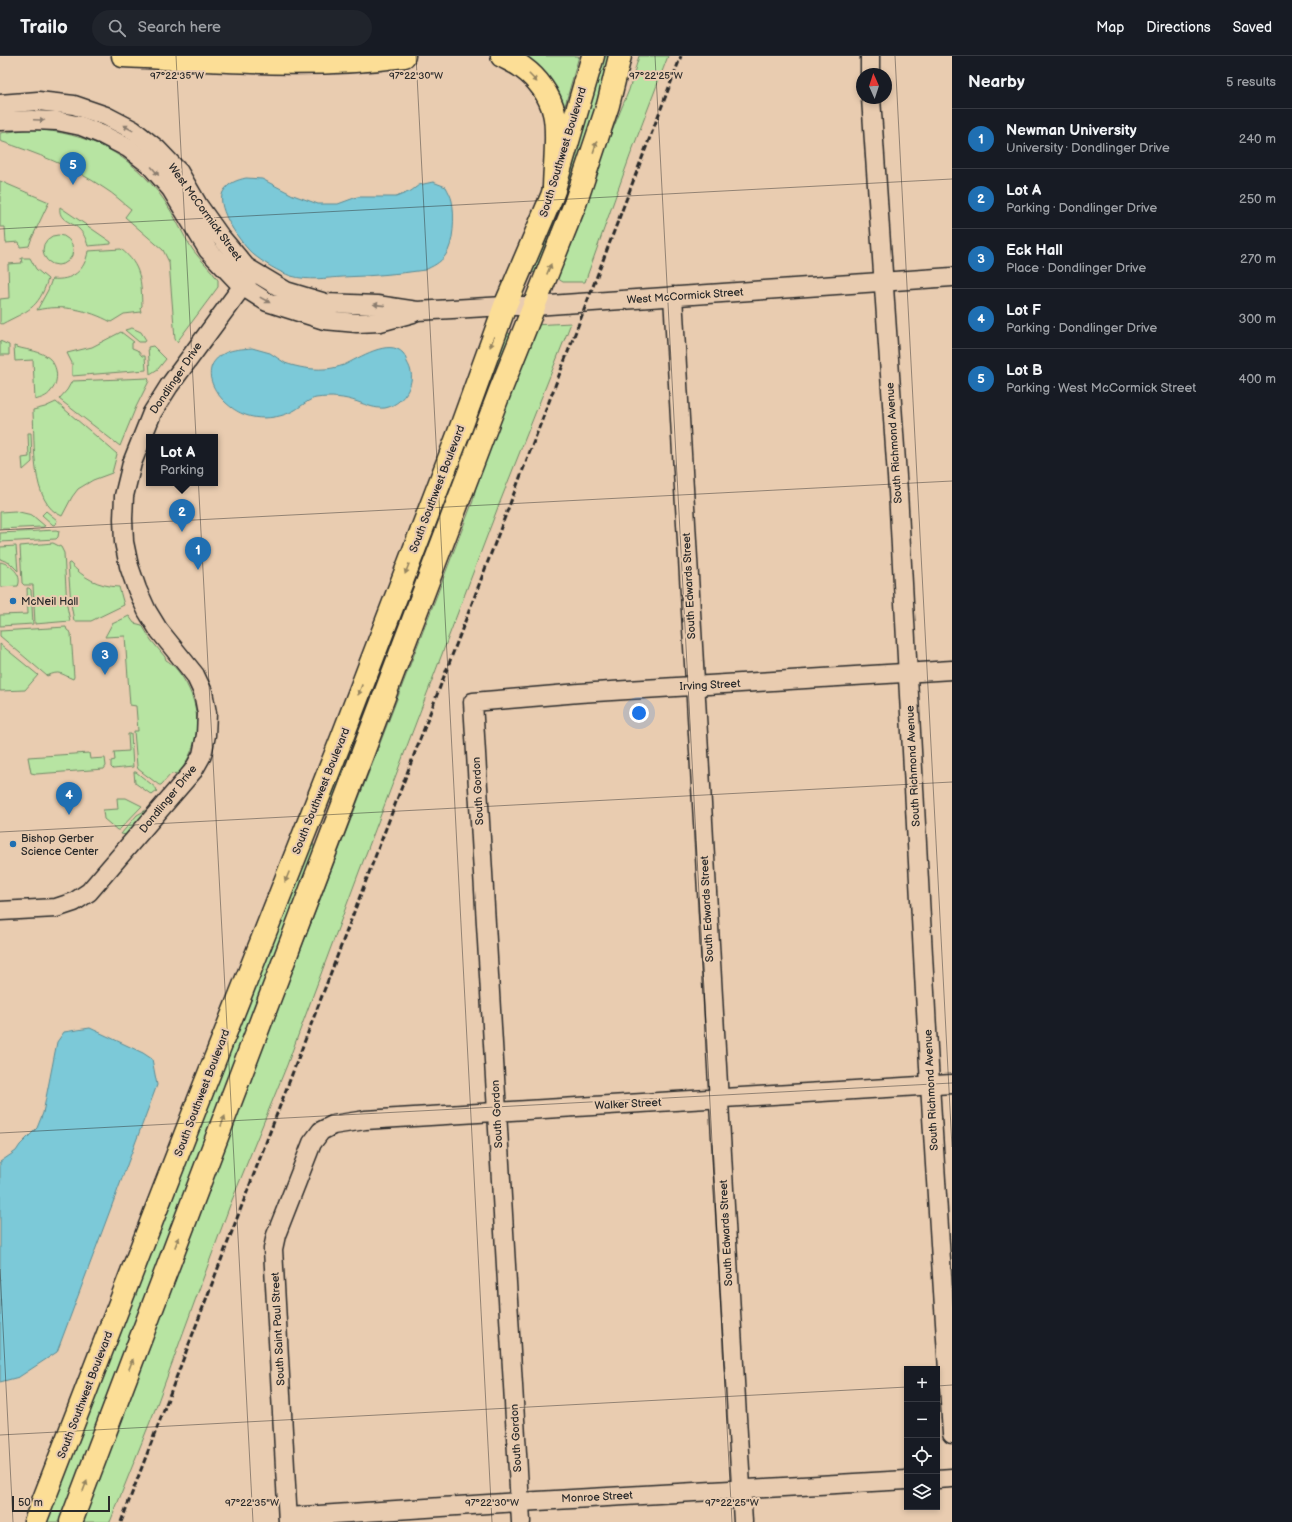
<!DOCTYPE html>
<html lang="en">
<head>
<meta charset="utf-8">
<style>
	:root { --surface:#171b24; --page:#20242c; --text:#f1f3f6; --muted:#9ea1a6; --line:#363941; --accent:#1f6fb2 }
	body { margin:0; font-family:"Balsamiq Sans",sans-serif; background:var(--page); color:var(--text) }
	.controls { position:absolute; right:12px; bottom:12px; display:grid; overflow:hidden; border-radius:0px; box-shadow:0 2px 6px #0003 }
	.controls button { width:36px; height:36px; display:grid; place-items:center; padding:0; border:0; border-bottom:1px solid var(--line); background:var(--surface); color:var(--text); font:20px sans-serif }
	.compass { position:absolute; left:856px; top:12px; width:36px; height:36px; border-radius:50%; background:var(--surface); box-shadow:0 2px 6px #0003; rotate:357deg }
	.scale { position:absolute; left:12px; bottom:10px; width:98px; box-sizing:border-box; padding-left:4px; border:2px solid #2b2b2b; border-top:0; font-size:11px; line-height:14px; white-space:nowrap; color:#2b2b2b; -webkit-text-stroke:3px #e9ccb0; paint-order:stroke }
	.you { position:absolute; left:639px; top:657px; width:14px; height:14px; margin:-10px; border:3px solid #fff; border-radius:50%; background:#1a73e8; box-shadow:0 0 0 6px #1a73e833 }
	.badge { display:grid; place-items:center; width:26px; height:26px; border-radius:50%; background:var(--accent); color:#fff; font-size:13px; font-weight:700 }
	.pin { position:absolute; translate:-50% -33px; filter:drop-shadow(0 1px 2px #0008) }
	.pin::after { content:''; position:absolute; top:21px; width:14px; height:12px; background:inherit; clip-path:polygon(0 0,100% 0,50% 100%) }
	.popup { position:absolute; left:146px; top:378px; width:72px; height:52px; box-sizing:border-box; display:grid; place-content:center; border-radius:0px; background:var(--surface); filter:drop-shadow(0 1px 3px #0005); font-size:13px; white-space:nowrap; color:var(--muted) }
	.popup b { font-size:15px; color:var(--text) }
	.popup::after { content:''; position:absolute; left:50%; top:100%; margin-left:-8px; border:8px solid transparent; border-top-color:var(--surface) }
	.list { margin:0; padding:0; list-style:none }
	h2 { display:flex; justify-content:space-between; align-items:center; height:52px; margin:0; padding:0 16px; font-size:17px }
	h2 small { font-size:13px; font-weight:400; color:var(--muted) }
	.list li { display:grid; grid-template-columns:26px 1fr auto; gap:12px; align-items:center; box-sizing:border-box; height:60px; padding:0 16px; border-top:1px solid var(--line) }
	.list b { display:block; font-size:15px; white-space:nowrap }
	.list p { margin:0; font-size:13px; white-space:nowrap; color:var(--muted) }
	.list em { font-size:13px; font-style:normal; color:var(--muted) }
	.icon { flex:none; width:22px; height:22px; fill:none; stroke:currentColor; stroke-width:2; stroke-linecap:round; stroke-linejoin:round }
	.map { position:relative; flex:none; width:952px; height:1466px; overflow:hidden }
	header { display:flex; align-items:center; gap:24px; box-sizing:border-box; height:56px; padding:0 20px; background:var(--surface); border-bottom:1px solid var(--line) }
	header strong { font-size:19px }
	nav { display:flex; gap:22px; margin-inline-start:auto; font-size:14px }
	.search { width:280px; height:36px; background:var(--page); display:flex; align-items:center; gap:10px; box-sizing:border-box; padding:0 14px; border-radius:22px; color:var(--muted); font-size:15px }
	main { display:flex }
	aside { flex:1; background:var(--surface) }
	.map>svg:first-child { display:block }
	.green { fill:#b7e4a2; stroke:#718866 }
	.water { fill:#7bc9d8; stroke:#5b8a93 }
	.lines { fill:none; stroke-linecap:round; stroke-linejoin:round }
	.minor-casing { stroke:#2b2b2b; stroke-width:21 }
	.major-casing { stroke:#2b2b2b; stroke-width:25 }
	.highway-casing { stroke:#2b2b2b; stroke-width:25 }
	.minor { stroke:#e9ccb0; stroke-width:18 }
	.major { stroke:#fcde96; stroke-width:22 }
	.highway { stroke:#fcde96; stroke-width:22 }
	.rail { stroke:#2b2b2b; stroke-width:3; stroke-dasharray:6 3; stroke-linecap:butt }
	.oneway { fill:#948460 }
	.oneway2 { fill:#8a7c6e }
	.ticks { fill:none; stroke:#2b2b2b; stroke-width:1; stroke-opacity:0.45 }
	.poi-dot { fill:#1f6fb2; stroke:#e9ccb0; stroke-width:1.5 }
	.labels { text-anchor:middle; dominant-baseline:central; stroke-width:4; stroke-linejoin:round; paint-order:stroke }
	.street-label { font-size:11px; fill:#2b2b2b; stroke:#e9ccb0 }
	.poi-label { font-size:11px; fill:#2b2b2b; stroke:#e9ccb0; text-anchor:start }
	.ticks-label { font-size:10px; text-anchor:middle; fill:#2b2b2b; stroke:#e9ccb0; stroke-width:4; stroke-linejoin:round; paint-order:stroke }
</style>
</head>
<body>
<header>
<strong>Trailo</strong>
<div class="search"><svg class="icon" aria-label="search" viewBox="0 0 24 24"><circle cx="10" cy="10" r="6"/><path d="M15 15l6 6"/></svg>Search here</div>
<nav><a>Map</a><a>Directions</a><a>Saved</a></nav>
</header>
<main>
<div class="map">
<svg width="952" height="1466" viewBox="0 0 952 1466">
	<rect width="100%" height="100%" fill="#e9ccb0"/>
	<filter id="ink" filterUnits="userSpaceOnUse"><feTurbulence type="fractalNoise" baseFrequency=".025" numOctaves="2"/><feDisplacementMap in="SourceGraphic" scale="8" xChannelSelector="R" yChannelSelector="G"/><feConvolveMatrix kernelMatrix="1 2 1 2 8 2 1 2 1" color-interpolation-filters="sRGB"/></filter>
	<g filter="url(#ink)">
		<g class="green">
			<polygon points="522,0 579,0 564,53"/>
			<polygon points="601,0 615,0 589,88 535,217 529,215"/>
			<polygon points="639,0 668,0 630,100 585,226 563,226 555,221 581,151 629,34"/>
			<path d="M 32,73 C 88,77 131,97 164,144 C 175,160 182,178 193,194 C 200,204 211,213 218,224 L 218,231 L 177,286 L 175,283 L 169,206 L 163,194 L 125,161 L 131,153 C 122,146 114,138 104,132 C 73,111 36,97 0,85 L 0,77 Z"/>
			<polygon points="0,125 49,146 31,184 29,190 20,191 19,186 6,187 5,171 0,171"/>
			<path d="M 60,151 L 111,186 L 111,188 L 88,190 C 86,183 84,178 79,173 C 71,165 58,165 60,151 Z"/>
			<circle cx="58" cy="194" r="15"/>
			<path d="M 121,193 C 142,210 141,225 142,250 L 140,252 L 141,256 L 124,258 L 111,266 C 89,254 62,248 37,254 L 48,234 L 52,223 C 72,225 85,215 88,195 Z"/>
			<path d="M 21,202 L 30,202 L 36,213 L 48,223 C 38,254 28,254 2,268 L 0,267 L 0,243 L 9,242 L 8,208 L 22,207 Z"/>
			<polygon points="571,267 498,451 359,816 287,1009 230,1149 156,1351 110,1466 81,1466 473,445 479,414 533,269"/>
			<polygon points="132,272 141,276 146,284 145,286 139,286 125,274"/>
			<polygon points="121,276 134,286 132,287 132,292 137,294 142,300 145,300 146,314 72,320 72,307 67,297 92,291"/>
			<polygon points="506,277 509,277 511,279 335,741 332,745 330,740"/>
			<polygon points="0,285 9,289 9,299 0,299"/>
			<path d="M 14,290 C 24,294 37,294 46,300 C 58,307 60,325 51,335 C 47,341 41,342 35,344 L 33,304 L 15,305 Z"/>
			<polygon points="153,290 166,303 158,313 150,318 148,291"/>
			<polygon points="148,322 149,325 136,351 120,390 59,343 67,334 72,325"/>
			<path d="M 56,346 L 117,398 L 112,417 L 93,424 L 78,433 L 72,441 L 62,460 C 30,448 35,386 33,357 L 33,354 L 45,351 Z"/>
			<polygon points="28,377 31,377 32,406 23,414 22,402 29,401"/>
			<polygon points="15,455 32,459 45,470 43,471 0,473 0,456"/>
			<polygon points="46,455 57,464 56,468 53,469 42,459"/>
			<polygon points="56,474 59,475 58,481 56,483 0,486 0,477"/>
			<polygon points="53,487 61,491 64,497 67,550 70,565 35,568 33,529 24,529 22,527 20,490"/>
			<polygon points="16,490 18,515 10,507 0,503 0,491"/>
			<path d="M 0,506 C 11,508 23,519 18,530 L 0,531 Z"/>
			<path d="M 69,507 L 70,507 C 83,522 98,530 119,531 L 124,549 L 91,565 L 74,565 L 71,548 L 68,508 Z"/>
			<polygon points="27,532 29,532 31,534 33,568 0,570 0,559 28,558"/>
			<path d="M 129,560 L 134,567 L 142,569 L 151,584 L 165,601 L 166,604 C 172,607 179,616 183,622 C 203,654 201,687 179,717 L 171,718 L 161,729 L 159,729 L 138,713 L 137,710 L 134,675 L 138,675 L 136,650 L 130,649 L 125,580 L 105,581 L 112,568 Z"/>
			<path d="M 66,571 L 67,574 L 71,577 L 74,621 L 73,623 C 61,618 60,614 47,620 L 0,580 L 0,575 Z"/>
			<polygon points="0,588 38,619 25,634 0,635"/>
			<polygon points="128,678 131,678 133,711 113,713 111,711 111,705 115,704 114,696 129,695"/>
			<polygon points="89,697 90,703 105,702 106,710 104,713 36,718 31,717 28,701"/>
			<polygon points="134,716 136,716 156,732 157,735 152,739 135,727"/>
			<polygon points="117,742 126,742 142,750 119,774 117,774 104,763 103,754 118,753"/>
			<polygon points="146,754 147,758 127,779 121,778 137,759"/>
			<polygon points="312,784 314,791 315,801 60,1466 43,1466"/>
		</g>
		<g class="water">
			<path d="M 246,122 L 262,123 L 293,139 L 318,148 L 338,148 L 357,141 L 396,141 L 411,135 L 419,129 L 433,126 L 446,131 C 448,135 451,140 452,145 C 455,159 454,189 445,200 C 440,207 433,210 425,214 C 398,218 370,220 343,221 C 325,222 309,225 291,220 C 279,216 264,207 254,199 C 242,189 215,152 223,136 C 228,127 237,124 246,122 Z"/>
			<path d="M 252,292 C 258,294 264,295 270,297 C 275,300 280,304 285,307 C 296,311 312,314 324,313 C 330,313 338,311 344,309 C 359,302 389,282 403,297 C 405,299 406,303 407,306 C 411,313 413,320 410,329 C 407,340 396,350 385,352 C 376,353 366,349 358,346 C 344,341 331,340 316,342 C 309,343 302,350 295,354 C 281,362 259,365 243,358 C 220,349 193,313 225,297 C 233,293 243,293 252,292 Z"/>
			<polygon points="90,972 143,997 152,1003 157,1029 57,1296 19,1321 0,1326 0,1106 16,1095 20,1089 37,1072 43,1057 57,986 64,976"/>
		</g>
		<g class="lines">
			<defs>
				<g id="minor">
					<polyline points="870,0 870,18"/>
					<polyline points="871,42 898,435 930,1029 952,1378"/>
					<polyline points="0,48 38,45 74,49 106,60 133,74 157,93 179,116 198,149 220,180 246,211 286,235 326,247 377,249 417,255 505,250 535,250 952,221"/>
					<polyline points="0,65 32,64 57,65 81,70 103,79 128,92 150,109 171,133 208,194 242,230 267,246 324,264 357,267 380,266 413,257"/>
					<polyline points="673,240 743,1466"/>
					<polyline points="0,855 56,852 74,846 89,836 193,715 202,699 206,679 207,657 203,636 195,619 158,573 147,555 137,533 129,510 124,486 123,463 124,440 132,407 152,357 169,330 253,216"/>
					<polyline points="937,1423 952,1422"/>
					<polyline points="288,1461 520,1446 907,1424"/>
					<polyline points="288,1466 273,1193 276,1179 312,1087 321,1075 333,1069 365,1064 952,1028"/>
					<polyline points="521,1466 473,646 579,637 952,614"/>
				</g>
				<g id="major">
					<polyline points="35,1466 194,1056 342,682 460,374 505,250 552,140 593,0"/>
					<polyline points="71,1466 500,335 575,148 608,49 620,0"/>
				</g>
				<g id="highway">
					<path d="M 123,0 C 217,4 311,13 404,0"/>
					<path d="M 502,0 C 509,4 517,7 523,12 C 537,22 550,39 554,57 C 559,76 554,112 554,134"/>
				</g>
			</defs>
			<use href="#minor" class="minor-casing"/>
			<use href="#major" class="major-casing"/>
			<use href="#highway" class="highway-casing"/>
			<use href="#minor" class="minor"/>
			<use href="#major" class="major"/>
			<use href="#highway" class="highway"/>
			<polyline class="rail" points="121,1466 681,0"/>
		</g>
		<defs><path id="oneway-solid" d="M-6-.8H1V-3.2L6.5 0L1 3.2V.8H-6Z"/></defs>
		<g class="oneway">
			<use href="#oneway-solid" transform="translate(533 22) rotate(46)"/>
			<use href="#oneway-solid" transform="translate(595 91) rotate(-72)"/>
			<use href="#oneway-solid" transform="translate(549 213) rotate(-68)"/>
			<use href="#oneway-solid" transform="translate(492 286) rotate(110)"/>
			<use href="#oneway-solid" transform="translate(407 513) rotate(111)"/>
			<use href="#oneway-solid" transform="translate(360 634) rotate(111)"/>
			<use href="#oneway-solid" transform="translate(287 821) rotate(112)"/>
			<use href="#oneway-solid" transform="translate(223 1065) rotate(-69)"/>
			<use href="#oneway-solid" transform="translate(177 1186) rotate(-69)"/>
			<use href="#oneway-solid" transform="translate(131 1308) rotate(-69)"/>
			<use href="#oneway-solid" transform="translate(85 1430) rotate(-69)"/>
		</g>
		<g class="oneway2">
			<use href="#oneway-solid" transform="translate(39 64) rotate(2)"/>
			<use href="#oneway-solid" transform="translate(128 72) rotate(-151)"/>
			<use href="#oneway-solid" transform="translate(155 115) rotate(50)"/>
			<use href="#oneway-solid" transform="translate(265 244) rotate(29)"/>
			<use href="#oneway-solid" transform="translate(379 249) rotate(-174)"/>
		</g>
	</g>
	<path class="ticks" d="M 176,0 L 253,1466M 416,0 L 492,1466M 655,0 L 732,1466M 895,0 L 952,1091M 0,173 L 952,123M 0,474 L 952,425M 0,776 L 952,726M 0,1077 L 952,1027M 0,1213 L 13,1466M 937,1330 L 952,1329M 0,1379 L 907,1331"/>
	<g class="poi-dot">
		<circle cx="13" cy="545" r="4"/>
		<circle cx="13" cy="788" r="4"/>
	</g>
	<g class="labels">
		<g class="street-label">
			<text transform="translate(563 96) rotate(-73)">South Southwest Boulevard</text>
			<text transform="translate(205 156) rotate(54)">West McCormick Street</text>
			<text transform="translate(685 240) rotate(-4)">West McCormick Street</text>
			<text transform="translate(176 322) rotate(-56)">Dondlinger Drive</text>
			<text transform="translate(894 387) rotate(-94)">South Richmond Avenue</text>
			<text transform="translate(437 433) rotate(-69)">South Southwest Boulevard</text>
			<text transform="translate(689 530) rotate(-93)">South Edwards Street</text>
			<text transform="translate(710 629) rotate(-3)">Irving Street</text>
			<text transform="translate(913 710) rotate(-93)">South Richmond Avenue</text>
			<text transform="translate(321 735) rotate(-68)">South Southwest Boulevard</text>
			<text transform="translate(478 735) rotate(-93)">South Gordon</text>
			<text transform="translate(168 743) rotate(-51)">Dondlinger Drive</text>
			<text transform="translate(707 853) rotate(-93)">South Edwards Street</text>
			<text transform="translate(931 1034) rotate(-93)">South Richmond Avenue</text>
			<text transform="translate(202 1037) rotate(-69)">South Southwest Boulevard</text>
			<text transform="translate(628 1048) rotate(-3)">Walker Street</text>
			<text transform="translate(497 1058) rotate(-93)">South Gordon</text>
			<text transform="translate(726 1177) rotate(-93)">South Edwards Street</text>
			<text transform="translate(278 1273) rotate(-93)">South Saint Paul Street</text>
			<text transform="translate(85 1339) rotate(-69)">South Southwest Boulevard</text>
			<text transform="translate(516 1382) rotate(-93)">South Gordon</text>
			<text transform="translate(597 1441) rotate(-3)">Monroe Street</text>
		</g>
		<g class="poi-label">
			<text x="21" y="545">McNeil Hall</text>
			<text x="21" y="782">Bishop Gerber<tspan x="21" dy="13">Science Center</tspan></text>
		</g>
	</g>
	<g class="ticks-label">
		<text x="177" y="23">97°22'35"W</text>
		<text x="416" y="23">97°22'30"W</text>
		<text x="656" y="23">97°22'25"W</text>
		<text x="252" y="1450">97°22'35"W</text>
		<text x="492" y="1450">97°22'30"W</text>
		<text x="732" y="1450">97°22'25"W</text>
	</g>
</svg>
<div class="controls">
<button>+</button>
<button>−</button>
<button><svg class="icon" aria-label="locate" viewBox="0 0 24 24"><circle cx="12" cy="12" r="6"/><path d="M12 2v4M12 18v4M2 12h4M18 12h4"/></svg></button>
<button><svg class="icon" aria-label="layers" viewBox="0 0 24 24"><path d="M12 4l9 5-9 5-9-5zM3 14l9 5 9-5"/></svg></button>
</div>
<svg class="compass" viewBox="-18 -18 36 36"><path d="M0-13l5 13h-10z" fill="#e53935"/><path d="M0 13l5-13h-10z" fill="#9ea1a6"/></svg>
<div class="scale">50 m</div>
<div class="you"></div>
<div class="pin badge" style="left:198px;top:514px">1</div>
<div class="pin badge" style="left:182px;top:476px">2</div>
<div class="popup"><b>Lot A</b>Parking</div>
<div class="pin badge" style="left:105px;top:619px">3</div>
<div class="pin badge" style="left:69px;top:759px">4</div>
<div class="pin badge" style="left:73px;top:129px">5</div>
</div>
<aside>
<h2>Nearby<small>5 results</small></h2>
<ul class="list">
<li><span class="badge">1</span><div><b>Newman University</b><p>University · Dondlinger Drive</p></div><em>240 m</em></li>
<li><span class="badge">2</span><div><b>Lot A</b><p>Parking · Dondlinger Drive</p></div><em>250 m</em></li>
<li><span class="badge">3</span><div><b>Eck Hall</b><p>Place · Dondlinger Drive</p></div><em>270 m</em></li>
<li><span class="badge">4</span><div><b>Lot F</b><p>Parking · Dondlinger Drive</p></div><em>300 m</em></li>
<li><span class="badge">5</span><div><b>Lot B</b><p>Parking · West McCormick Street</p></div><em>400 m</em></li>
</ul>
</aside>
</main>
</body>
</html>
